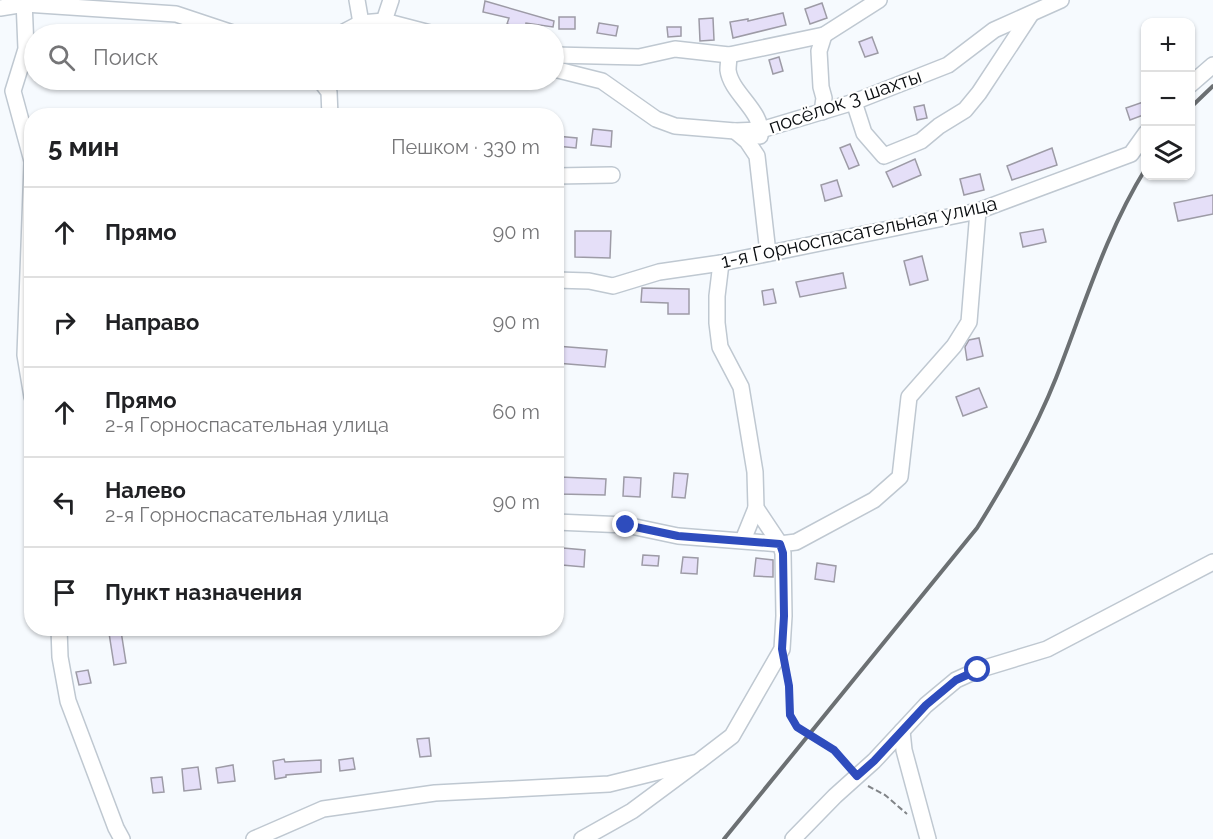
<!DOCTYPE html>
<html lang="ru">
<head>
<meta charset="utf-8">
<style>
	:root { --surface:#fff; --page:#f2f2f2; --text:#202124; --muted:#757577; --line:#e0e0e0 }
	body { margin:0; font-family:Raleway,sans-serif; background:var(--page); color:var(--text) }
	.controls { position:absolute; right:18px; top:18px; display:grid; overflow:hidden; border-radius:12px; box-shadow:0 2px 4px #0004 }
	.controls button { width:54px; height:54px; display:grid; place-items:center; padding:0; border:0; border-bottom:2px solid var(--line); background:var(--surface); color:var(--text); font:30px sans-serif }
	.stop { position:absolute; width:18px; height:18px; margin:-14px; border:4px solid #2e4cbd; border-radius:50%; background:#fff }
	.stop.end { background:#2e4cbd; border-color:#fff; box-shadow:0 2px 6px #0008 }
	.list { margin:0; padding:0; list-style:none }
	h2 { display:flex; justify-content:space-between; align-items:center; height:78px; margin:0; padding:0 24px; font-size:26px }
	h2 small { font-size:20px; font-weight:400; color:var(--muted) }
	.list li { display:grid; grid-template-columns:39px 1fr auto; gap:18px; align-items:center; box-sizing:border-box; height:90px; padding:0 24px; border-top:2px solid var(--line) }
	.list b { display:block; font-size:22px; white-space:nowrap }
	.list p { margin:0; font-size:20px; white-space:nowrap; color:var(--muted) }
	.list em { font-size:20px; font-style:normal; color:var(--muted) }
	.icon { flex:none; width:33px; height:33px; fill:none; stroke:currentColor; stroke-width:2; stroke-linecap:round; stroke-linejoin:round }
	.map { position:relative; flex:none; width:1213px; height:839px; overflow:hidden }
	.search { position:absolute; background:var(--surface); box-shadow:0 2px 4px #0004; left:24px; top:24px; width:540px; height:66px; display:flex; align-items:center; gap:15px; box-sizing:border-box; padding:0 21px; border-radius:33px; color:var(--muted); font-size:22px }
	.panel { position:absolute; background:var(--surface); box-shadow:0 2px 4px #0004; left:24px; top:108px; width:540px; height:528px; border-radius:24px }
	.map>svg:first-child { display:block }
	.building { fill:#e5dff8; stroke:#9d9ba6; stroke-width:1.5 }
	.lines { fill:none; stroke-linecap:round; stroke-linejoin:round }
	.minor-casing { stroke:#bfc8d1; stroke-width:18 }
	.path { stroke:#818488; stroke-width:2; stroke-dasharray:6 3; stroke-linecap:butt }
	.minor { stroke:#fff; stroke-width:15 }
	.rail { stroke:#6c7073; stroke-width:4 }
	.route { stroke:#2e4cbd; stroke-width:8 }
	.labels { text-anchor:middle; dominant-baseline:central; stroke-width:4.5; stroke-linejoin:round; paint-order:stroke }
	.street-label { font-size:20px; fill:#0a0d10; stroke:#fff }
</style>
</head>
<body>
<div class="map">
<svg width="1213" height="839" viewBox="0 0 1213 839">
	<rect width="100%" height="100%" fill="#f6fafe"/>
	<g class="building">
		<polygon points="485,1 554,21 553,27 526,23 525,29 507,24 509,18 483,12"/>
		<polygon points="822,3 827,18 810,24 805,9"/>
		<polygon points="783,13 786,25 733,38 730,22 748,19 748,21"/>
		<rect x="559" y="17" width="16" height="12"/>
		<polygon points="713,18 714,40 700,41 699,19"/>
		<polygon points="599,23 618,26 616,36 597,33"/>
		<polygon points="667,27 681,27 681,36 668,37"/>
		<polygon points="872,37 878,53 865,57 859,42"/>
		<polygon points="779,57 783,71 773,74 769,60"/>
		<polygon points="1146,101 1146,114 1130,120 1126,108"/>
		<polygon points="924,105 927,118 917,120 914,107"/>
		<polygon points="593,129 612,131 611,147 591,145"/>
		<polygon points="556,136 577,138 576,148 556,146"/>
		<polygon points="850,144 859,165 849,169 840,148"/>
		<polygon points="1052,148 1057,165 1012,180 1007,166"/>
		<polygon points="915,159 921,175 893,187 886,172"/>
		<polygon points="980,174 984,190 964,195 960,179"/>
		<polygon points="837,180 842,196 825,201 821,185"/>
		<polygon points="1213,195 1213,214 1178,221 1174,203"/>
		<polygon points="1043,229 1046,242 1023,247 1020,233"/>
		<polygon points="575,231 611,231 610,258 575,257"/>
		<polygon points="922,256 928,280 910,285 904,261"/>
		<polygon points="843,273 846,288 800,297 796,282"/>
		<polygon points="642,288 689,289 689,314 668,314 668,303 641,302"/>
		<polygon points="773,289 776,303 764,305 762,291"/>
		<polygon points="979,338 983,356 967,360 965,347 969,340"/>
		<polygon points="556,346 607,350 605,367 556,363"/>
		<polygon points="979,388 987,407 963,416 956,397"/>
		<polygon points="674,473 688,474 685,498 672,497"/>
		<polygon points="560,477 606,479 605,495 560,494"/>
		<polygon points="624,477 641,478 640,497 623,496"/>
		<polygon points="563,548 585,550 584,567 562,565"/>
		<polygon points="643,555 659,556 658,566 642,565"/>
		<polygon points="683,557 698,558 697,574 681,573"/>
		<polygon points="756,558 773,560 773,577 754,576"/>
		<polygon points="817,563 836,566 834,582 815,579"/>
		<polygon points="121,631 126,663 114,665 109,633"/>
		<polygon points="88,670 91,683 79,685 76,672"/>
		<polygon points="429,738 431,756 420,757 417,739"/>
		<polygon points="353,758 355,769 340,771 339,760"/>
		<polygon points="284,759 285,762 321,760 321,772 286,775 286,777 275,779 273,761"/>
		<polygon points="233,765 235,781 218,783 216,768"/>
		<polygon points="198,767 201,789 184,791 182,769"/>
		<polygon points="162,777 164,792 153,793 151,778"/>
	</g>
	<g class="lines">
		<defs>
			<g id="minor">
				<polyline points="24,0 26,49 13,91 32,161"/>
				<polyline points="357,0 361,23"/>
				<polyline points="0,8 25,4 176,14 236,34"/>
				<polyline points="384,21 391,0"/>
				<polyline points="340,34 361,23 384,21 434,34"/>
				<polyline points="554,55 639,57 675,49 729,55 824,35 879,0"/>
				<path d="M 729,55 C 729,60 728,65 728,70 C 731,94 764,111 760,136"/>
				<polyline points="554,69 602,81 656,119 675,126 735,131 761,130 854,102 948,65 994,30 1061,0"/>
				<polyline points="320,80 329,92 330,116"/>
				<polyline points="1190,85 1213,65"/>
				<polyline points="854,102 864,133 884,156 921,141 939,126 965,110 979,93 1031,14"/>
				<polyline points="822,112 824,98 821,87 819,51 824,35"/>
				<polyline points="735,131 747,141 757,156 768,253"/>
				<polyline points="32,164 25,355 32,397"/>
				<polyline points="556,176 612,175"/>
				<polyline points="721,263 717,296 717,323 720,347 741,387 755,472 756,508 780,544 796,542 874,500 900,477 909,397 954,346 969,322 978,211"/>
				<polyline points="556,280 589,281 613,286 659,272 721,263 978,211 1131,154 1146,133"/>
				<polyline points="743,540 756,508"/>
				<polyline points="59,628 60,657 68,701 116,828 122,839"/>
				<polyline points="902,731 904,750 928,839"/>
				<polyline points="254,839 323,809 435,793 609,784 698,762 732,736 782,649 784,616 783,553 780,544 678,536 626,525 556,522"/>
				<polyline points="582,839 632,811 694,765"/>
				<polyline points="793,839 835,796 874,761 926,705 956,680 978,670 1047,649 1213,562"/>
			</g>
		</defs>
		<use href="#minor" class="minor-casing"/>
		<g class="path">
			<polyline points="786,669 789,686 790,715 797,727 834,750 849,767"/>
			<polyline points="868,786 885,795 907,814"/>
		</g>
		<use href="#minor" class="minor"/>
		<g class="rail">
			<polyline points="1190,108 1213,86"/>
			<path d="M 724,839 L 977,528 C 1007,480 1035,431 1056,378 C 1084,307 1105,234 1146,168"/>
		</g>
	</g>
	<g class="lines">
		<polyline class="route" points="626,525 678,536 780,544 783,553 784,616 782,649 789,686 790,715 797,727 834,750 857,776 874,761 926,705 956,680 978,670"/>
	</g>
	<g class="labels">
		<g class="street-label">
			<text transform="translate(845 101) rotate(-19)">посёлок 3 шахты</text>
			<text transform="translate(859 232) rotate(-12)">1-я Горноспасательная улица</text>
		</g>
	</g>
</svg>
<div class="controls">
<button>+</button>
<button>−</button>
<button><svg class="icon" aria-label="layers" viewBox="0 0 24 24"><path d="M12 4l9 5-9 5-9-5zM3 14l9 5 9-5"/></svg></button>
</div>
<div class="stop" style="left:978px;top:670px"></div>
<div class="stop end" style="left:626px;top:525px"></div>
<div class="search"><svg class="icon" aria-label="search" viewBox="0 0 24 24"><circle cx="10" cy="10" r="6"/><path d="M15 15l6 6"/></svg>Поиск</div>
<section class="panel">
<h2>5 мин<small>Пешком · 330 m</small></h2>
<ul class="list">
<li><svg class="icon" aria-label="ahead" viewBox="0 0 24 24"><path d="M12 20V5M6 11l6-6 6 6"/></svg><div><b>Прямо</b></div><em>90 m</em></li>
<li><svg class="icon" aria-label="right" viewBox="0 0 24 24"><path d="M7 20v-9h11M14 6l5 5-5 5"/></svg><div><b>Направо</b></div><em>90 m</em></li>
<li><svg class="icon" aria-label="ahead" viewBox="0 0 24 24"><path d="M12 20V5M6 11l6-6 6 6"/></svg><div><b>Прямо</b><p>2-я Горноспасательная улица</p></div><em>60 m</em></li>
<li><svg class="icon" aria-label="left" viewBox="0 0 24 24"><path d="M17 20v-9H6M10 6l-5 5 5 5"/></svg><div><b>Налево</b><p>2-я Горноспасательная улица</p></div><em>90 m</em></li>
<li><svg class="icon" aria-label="arrive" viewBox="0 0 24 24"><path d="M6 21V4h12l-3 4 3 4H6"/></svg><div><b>Пункт назначения</b></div></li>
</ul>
</section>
</div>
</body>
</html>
